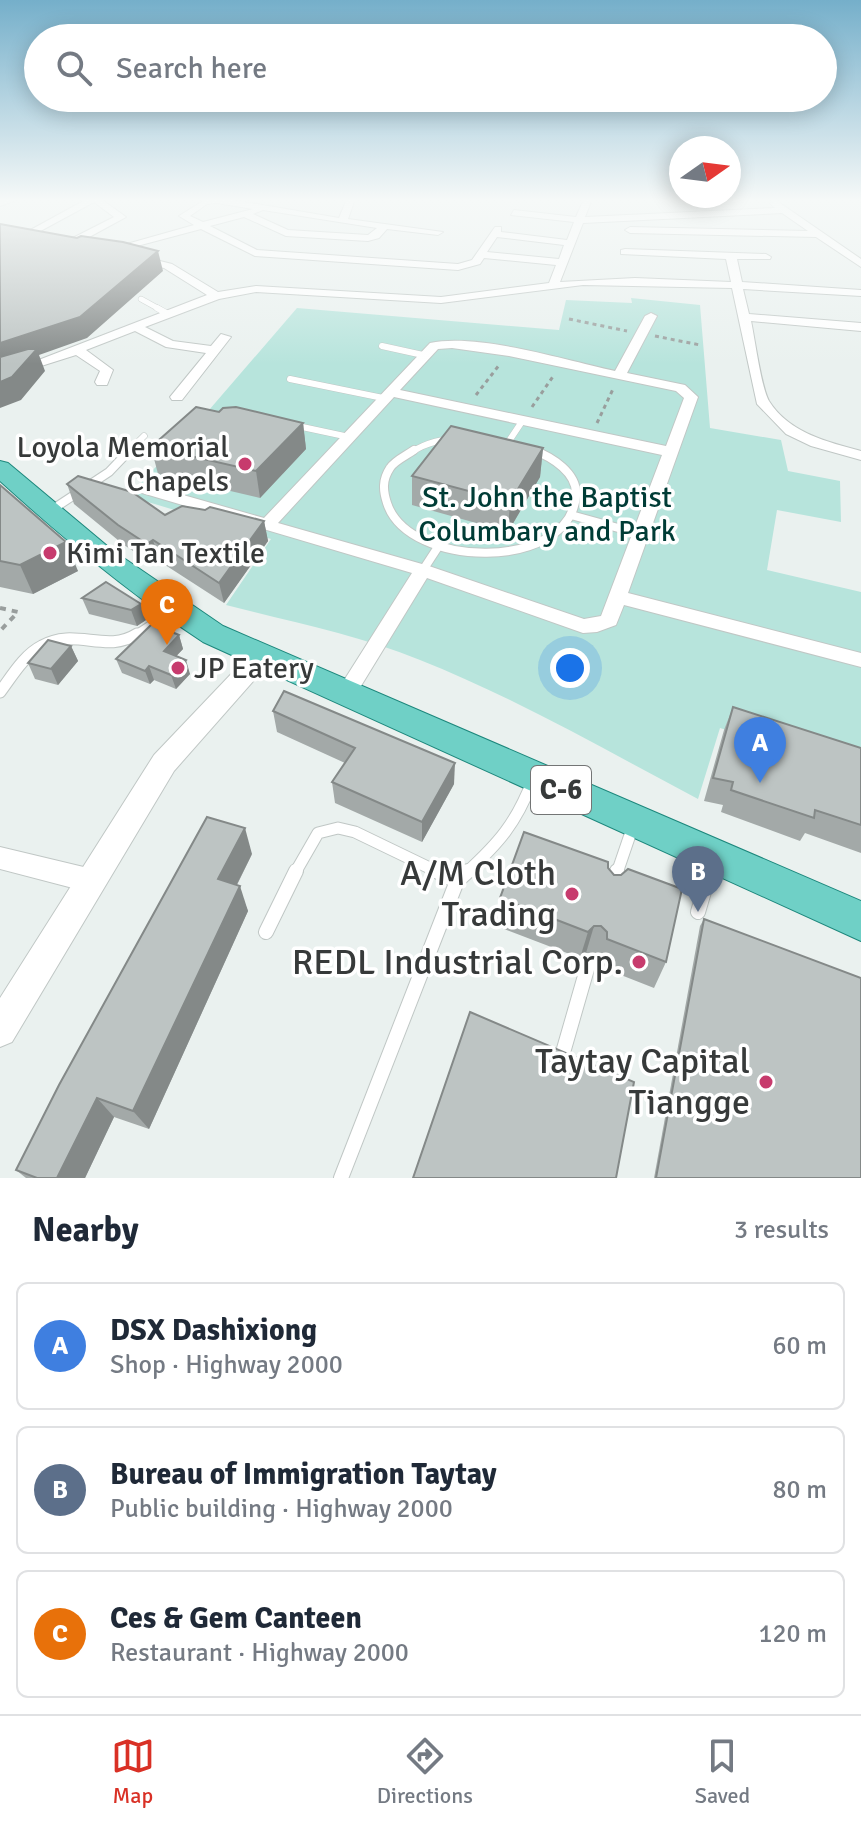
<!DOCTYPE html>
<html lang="en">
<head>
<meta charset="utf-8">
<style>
	:root { --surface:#fff; --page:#f2f2f3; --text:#1f2937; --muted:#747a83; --line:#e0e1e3; --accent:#d93025 }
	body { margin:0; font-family:Signika,sans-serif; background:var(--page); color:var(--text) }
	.compass { position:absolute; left:669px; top:136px; width:72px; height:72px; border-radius:50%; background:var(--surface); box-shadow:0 4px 20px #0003; rotate:76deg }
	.you { position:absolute; left:570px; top:668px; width:28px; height:28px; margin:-20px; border:6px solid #fff; border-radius:50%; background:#1a73e8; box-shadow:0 0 0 12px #1a73e833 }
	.badge { display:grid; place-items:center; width:52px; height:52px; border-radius:50%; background:var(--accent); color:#fff; font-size:26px; font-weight:700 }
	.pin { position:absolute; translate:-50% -66px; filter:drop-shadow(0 2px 4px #0008) }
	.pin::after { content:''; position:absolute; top:42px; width:28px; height:24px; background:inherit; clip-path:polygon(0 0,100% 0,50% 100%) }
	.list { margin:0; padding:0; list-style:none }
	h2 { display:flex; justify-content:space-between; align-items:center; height:104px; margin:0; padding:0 32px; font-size:34px }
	h2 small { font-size:26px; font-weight:400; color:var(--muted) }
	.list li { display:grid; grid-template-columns:52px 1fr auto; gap:24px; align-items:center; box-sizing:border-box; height:128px; margin:0 16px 16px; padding:0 16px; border:2px solid var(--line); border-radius:12px }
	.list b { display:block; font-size:30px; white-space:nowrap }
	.list p { margin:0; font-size:26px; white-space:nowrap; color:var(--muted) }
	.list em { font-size:26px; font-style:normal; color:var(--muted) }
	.icon { flex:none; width:44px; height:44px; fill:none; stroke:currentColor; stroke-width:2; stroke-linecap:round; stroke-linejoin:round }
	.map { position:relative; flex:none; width:861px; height:1178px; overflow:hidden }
	.search { position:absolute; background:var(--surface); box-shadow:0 4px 20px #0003; left:24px; right:24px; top:24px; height:88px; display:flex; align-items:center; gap:20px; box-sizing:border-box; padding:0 28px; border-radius:44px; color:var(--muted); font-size:30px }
	.sheet { height:536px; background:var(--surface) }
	nav { display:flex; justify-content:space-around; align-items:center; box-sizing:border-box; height:112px; border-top:2px solid var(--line); background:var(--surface); font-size:22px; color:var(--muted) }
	nav a { display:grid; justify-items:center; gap:4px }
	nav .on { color:var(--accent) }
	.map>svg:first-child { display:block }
	.green { fill:#b7e4dc }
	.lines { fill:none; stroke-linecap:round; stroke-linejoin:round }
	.service-far4-casing { stroke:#c0c7c5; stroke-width:6 }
	.service-far3-casing { stroke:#c0c7c5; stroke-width:7 }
	.service-far2-casing { stroke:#c0c7c5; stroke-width:10 }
	.service-far1-casing { stroke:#c0c7c5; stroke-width:13 }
	.service-casing { stroke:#c0c7c5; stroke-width:16 }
	.minor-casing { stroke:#c0c7c5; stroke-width:2 }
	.tertiary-casing { stroke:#c0c7c5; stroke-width:2 }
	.primary-casing { stroke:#1d877c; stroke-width:2 }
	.path-far1 { stroke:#999e9d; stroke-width:3; stroke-dasharray:4 4; stroke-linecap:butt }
	.path { stroke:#999e9d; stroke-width:4; stroke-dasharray:6 6; stroke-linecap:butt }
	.service-far4 { stroke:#fff; stroke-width:5 }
	.service-far3 { stroke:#fff; stroke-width:6 }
	.service-far2 { stroke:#fff; stroke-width:8 }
	.service-far1 { stroke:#fff; stroke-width:11 }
	.service { stroke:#fff; stroke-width:14 }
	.minor { fill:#fff; fill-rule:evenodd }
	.tertiary { fill:#fff; fill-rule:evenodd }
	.primary { fill:#6fd0c6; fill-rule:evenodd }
	.wall { fill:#a3a9a8 }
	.shaded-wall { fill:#848988 }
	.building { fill:#bdc4c3; stroke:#848988; stroke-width:2 }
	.poi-dot { fill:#c73b6d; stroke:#fff; stroke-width:3 }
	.labels { text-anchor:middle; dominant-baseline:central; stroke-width:7; stroke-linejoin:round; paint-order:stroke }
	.shield { fill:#fff; stroke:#737575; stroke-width:2 }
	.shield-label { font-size:28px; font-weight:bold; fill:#373a3a }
	.poi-label { font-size:30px; fill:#373a3a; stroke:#fff; text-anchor:start }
	.park-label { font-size:30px; fill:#003c36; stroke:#fff }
	.near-poi-label { font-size:36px; fill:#373a3a; stroke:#fff; text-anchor:end }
</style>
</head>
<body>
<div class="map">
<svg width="861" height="1178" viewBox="0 0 861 1178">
	<rect width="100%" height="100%" fill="#eaf1ef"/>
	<path class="green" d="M 631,298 L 700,305 L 710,428 L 781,440 L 788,471 L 840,481 L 841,522 L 777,510 L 767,570 L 861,592 L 861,772 L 720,728 L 698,799 C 607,751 516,698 420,660 C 358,635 291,622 226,605 L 271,539 L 128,496 L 197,424 L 297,308 L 559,330 L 566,300 L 632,303 Z"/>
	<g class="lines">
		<defs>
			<polyline id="service-far4" points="141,299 161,310"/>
			<g id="service-far3">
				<polyline points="157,308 168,314"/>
				<polyline points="382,346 423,355"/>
				<polyline points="290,379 383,398"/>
				<polyline points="293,425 349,437"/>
				<polyline points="509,441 523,420"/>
				<polyline points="128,452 144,436"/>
				<path d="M 412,452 C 446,429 502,439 538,452"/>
			</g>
			<g id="service-far2">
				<path d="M 414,450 C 407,455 394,461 390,468 C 382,480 383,491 387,503 C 408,569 569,572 576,496 C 578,473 552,457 533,450"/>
				<polyline points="50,511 109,472 130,450"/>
				<polyline points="571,515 640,534"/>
				<polyline points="423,570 438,547"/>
				<polyline points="134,636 174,610"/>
			</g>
			<g id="service-far1">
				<path d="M 0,692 C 12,676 24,655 42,646 C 75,627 106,654 137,634"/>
				<polyline points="295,873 318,833 338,828 355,832 440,873"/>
				<path d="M 466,873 C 499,843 516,823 532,782"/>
				<polyline points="617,873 633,826"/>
				<polyline points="710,873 713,862"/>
			</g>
			<g id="service">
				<polyline points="436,871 457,881"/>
				<polyline points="613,883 617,871"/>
				<polyline points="698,912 710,871"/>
				<polyline points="266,932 296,871"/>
				<polyline points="564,1049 589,962"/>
				<polyline points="341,1178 457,881 468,871"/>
			</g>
			<g id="minor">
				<polygon points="15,199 14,201 0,206 0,200"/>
				<polygon points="87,199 101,199 126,217 69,248 61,248 61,244 114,217 94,202 22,241 14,239"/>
				<path d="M 206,199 L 227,199 L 339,218 L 347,199 L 355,199 L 348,219 L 443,232 L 438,235 L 387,229 L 379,238 L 368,241 L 286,236 L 244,217 L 210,226 L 257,250 L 458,264 L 472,260 L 495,227 L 501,227 L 501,232 L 567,240 L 574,222 L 511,215 L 514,210 L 576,217 L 584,199 L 592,199 L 585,217 L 775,208 L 770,203 L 777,201 L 861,259 L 861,267 L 816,237 L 630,233 L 625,230 L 630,227 L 808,231 L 782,213 L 583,223 L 560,282 L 635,278 L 731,282 L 726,259 L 621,254 L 621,250 L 625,249 L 766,254 L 771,257 L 770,259 L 737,259 L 742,282 L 861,290 L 861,296 L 743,289 L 749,314 L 861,323 L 861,331 L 751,321 C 755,339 761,387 769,401 C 789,433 828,442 861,451 L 861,460 L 811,446 L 786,434 L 757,404 L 732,288 L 583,285 L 441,303 L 256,292 L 219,299 L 145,327 L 173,341 L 211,346 L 221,334 L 231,337 L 182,400 L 172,400 L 170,397 L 206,353 L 166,347 L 135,331 L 86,350 L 113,370 L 107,385 L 97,385 L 95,382 L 100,371 L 76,355 L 0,379 L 0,371 L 36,361 L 207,295 L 164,268 L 136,261 L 136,257 L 140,256 L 172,264 L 218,292 L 256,286 L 441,297 L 549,283 L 556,265 L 484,258 L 480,264 L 458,270 L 255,256 L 201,229 L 107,254 L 102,251 L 194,225 L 179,216 ZM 217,203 L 253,209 L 203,222 L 190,216 L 207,204 ZM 263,210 L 377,228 L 368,235 L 288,230 L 253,214 ZM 497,237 L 564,245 L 559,259 L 487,252 Z"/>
				<path d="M 651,313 L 657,316 L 627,373 L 685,385 L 698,397 L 628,593 L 861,653 L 861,667 L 624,605 L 616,625 L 597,632 L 583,633 L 427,578 L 353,699 L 346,701 L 339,699 L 336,693 L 412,573 L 142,493 L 140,490 L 148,485 L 264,518 L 430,343 C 479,333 565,360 615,371 L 645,316 ZM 452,348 L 509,356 L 676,391 L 684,398 L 666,446 L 400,390 L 438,349 ZM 394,397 L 662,455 L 601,616 L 584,619 L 429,566 L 278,523 Z"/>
				<polygon points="0,847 92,869 101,873 104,881 101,889 92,893 0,869"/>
			</g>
			<polygon id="tertiary" points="262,647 270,650 274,656 270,662 174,771 12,1042 0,1047 0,998 154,755 254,650"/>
			<path id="primary" d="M 0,461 L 8,463 L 112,550 L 223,626 L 861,901 L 861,941 L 203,642 C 130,594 64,539 0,481 Z"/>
		</defs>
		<use href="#service-far4" class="service-far4-casing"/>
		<use href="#service-far3" class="service-far3-casing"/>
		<use href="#service-far2" class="service-far2-casing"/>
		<use href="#service-far1" class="service-far1-casing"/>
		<use href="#service" class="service-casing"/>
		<use href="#minor" class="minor-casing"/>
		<use href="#tertiary" class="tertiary-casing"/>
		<use href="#primary" class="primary-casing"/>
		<g class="path-far1">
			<polyline points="569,319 627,331"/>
			<polyline points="655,336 700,345"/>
			<polyline points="476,395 500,364"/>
			<polyline points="532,407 554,375"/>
			<polyline points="597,423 614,387"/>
		</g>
		<polyline class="path" points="0,608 18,612 0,631"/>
		<use href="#service-far4" class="service-far4"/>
		<use href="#service-far3" class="service-far3"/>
		<use href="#service-far2" class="service-far2"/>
		<use href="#service-far1" class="service-far1"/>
		<use href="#service" class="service"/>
		<use href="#minor" class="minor"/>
		<use href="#tertiary" class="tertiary"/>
		<use href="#primary" class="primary"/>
	</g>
	<g class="wall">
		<polygon points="219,412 303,423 306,449 260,498 158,474 151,447"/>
		<polygon points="543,448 540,477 508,532 412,505 412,476"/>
		<polygon points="67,484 165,515 264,521 268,541 224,603 159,561 153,564 124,545 74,504"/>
		<polygon points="0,485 78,571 33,594 0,587"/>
		<polygon points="82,598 141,604 146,620 137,626 89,614"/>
		<polygon points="179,635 183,649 176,656 190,674 176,689 154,680 150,684 122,673 116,659"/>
		<polygon points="71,646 78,661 58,685 35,679 28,663"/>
		<polygon points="733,707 861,748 861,853 805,833 800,841 721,812 723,805 704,801 724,730"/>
		<polygon points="273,711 454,784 422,842 335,803 332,782 345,763 277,732"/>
		<polygon points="252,854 237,885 248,911 149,1129 114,1117 85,1178 26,1178 16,1170"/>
		<polygon points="608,868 666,962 654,988 598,966 598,959 592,953 586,953 580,958 496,926 500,898"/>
		<polygon points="704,919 861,1178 654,1178 700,926"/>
	</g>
	<g class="shaded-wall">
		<polygon points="158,251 163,271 87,338 39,355 45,371 21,400 0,408 0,343"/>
		<polygon points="303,423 306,449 260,498 256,471"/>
		<polygon points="543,448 540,477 508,532 510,502"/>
		<polygon points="264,521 268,541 224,603 219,583"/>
		<polygon points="153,540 159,561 153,564 147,544"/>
		<polygon points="66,542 78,571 33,594 20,565"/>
		<polygon points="141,604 146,620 137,626 131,610"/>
		<polygon points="179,635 183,649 168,665 164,651"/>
		<polygon points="71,646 78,661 58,685 51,669"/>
		<polygon points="186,660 190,674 176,689 171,675"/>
		<polygon points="149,666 154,680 150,684 145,671"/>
		<polygon points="455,763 454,784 422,842 422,822"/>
		<polygon points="245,828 252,854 227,904 218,879"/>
		<polygon points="240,886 248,911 149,1129 133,1111"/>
		<polygon points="594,926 586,953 580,958 588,932"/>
		<polygon points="97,1098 114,1117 85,1178 57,1178"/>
	</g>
	<g class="building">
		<polygon points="0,224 77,238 81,236 123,242 158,251 80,317 0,343"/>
		<polygon points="28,349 37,349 12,377 0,382 0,357"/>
		<polygon points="196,407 219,412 223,408 236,407 303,423 256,471 151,447"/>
		<polygon points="451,426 543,448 510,502 412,476"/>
		<polygon points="78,476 132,492 165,515 182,506 205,510 210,507 264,521 219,583 153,540 147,544 118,525 67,484"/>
		<polygon points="0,485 66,542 20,565 0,561"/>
		<polygon points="106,582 141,604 131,610 82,598"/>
		<polygon points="152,624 179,635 164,651 186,660 171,675 149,666 145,671 116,659"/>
		<polygon points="48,640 71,646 51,669 28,663"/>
		<polygon points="284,691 455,763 422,822 332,782 355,748 273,711"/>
		<polygon points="733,707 861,748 861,825 815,810 814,818 731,790 733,782 713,778"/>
		<polygon points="207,817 245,828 218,879 240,886 133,1111 97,1098 57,1178 37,1178 16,1170 59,1085"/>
		<polygon points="524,832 608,862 608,868 614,875 621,875 628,869 682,889 666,962 607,939 607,932 601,926 594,926 588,932 500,898"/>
		<polygon points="704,919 861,978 861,1178 656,1178"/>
		<polygon points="470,1012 634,1082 616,1178 413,1178"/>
	</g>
	<linearGradient id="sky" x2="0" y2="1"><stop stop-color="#75afca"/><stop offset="0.55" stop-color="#f6f9f8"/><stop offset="1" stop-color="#f6f9f8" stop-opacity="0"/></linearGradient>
	<rect width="861" height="364" fill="url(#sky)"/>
	<g class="poi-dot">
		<circle cx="245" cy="464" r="8"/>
		<circle cx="50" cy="553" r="8"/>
		<circle cx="178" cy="668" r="8"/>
		<circle cx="572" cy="894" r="8"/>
		<circle cx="639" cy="962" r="8"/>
		<circle cx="766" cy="1082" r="8"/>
	</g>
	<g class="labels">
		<rect class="shield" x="531" y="766" width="60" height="48" rx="6"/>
		<g class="shield-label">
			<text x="561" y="790">C-6</text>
		</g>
		<g class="poi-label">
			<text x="229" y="447" text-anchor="end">Loyola Memorial<tspan x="229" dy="34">Chapels</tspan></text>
			<text x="66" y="553">Kimi Tan Textile</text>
			<text x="194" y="668">JP Eatery</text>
		</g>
		<g class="park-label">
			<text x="547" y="497">St. John the Baptist<tspan x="547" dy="34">Columbary and Park</tspan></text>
		</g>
		<g class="near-poi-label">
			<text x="556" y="873">A/M Cloth<tspan x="556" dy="41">Trading</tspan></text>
			<text x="623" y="962">REDL Industrial Corp.</text>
			<text x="750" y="1061">Taytay Capital<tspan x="750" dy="41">Tiangge</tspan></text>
		</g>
	</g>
</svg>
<svg class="compass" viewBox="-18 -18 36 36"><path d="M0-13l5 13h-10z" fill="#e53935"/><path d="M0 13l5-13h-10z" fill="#747a83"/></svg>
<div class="you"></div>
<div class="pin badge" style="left:760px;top:783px;background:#3f7fe0">A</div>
<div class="pin badge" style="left:698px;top:912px;background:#5c6f8a">B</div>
<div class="pin badge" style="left:167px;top:645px;background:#e8710a">C</div>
<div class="search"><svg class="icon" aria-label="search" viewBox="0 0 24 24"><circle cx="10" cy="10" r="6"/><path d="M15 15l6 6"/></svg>Search here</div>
</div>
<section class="sheet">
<h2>Nearby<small>3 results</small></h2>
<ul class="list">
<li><span class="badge" style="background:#3f7fe0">A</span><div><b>DSX Dashixiong</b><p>Shop · Highway 2000</p></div><em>60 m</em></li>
<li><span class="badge" style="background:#5c6f8a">B</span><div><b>Bureau of Immigration Taytay</b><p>Public building · Highway 2000</p></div><em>80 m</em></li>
<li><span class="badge" style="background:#e8710a">C</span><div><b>Ces &amp; Gem Canteen</b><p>Restaurant · Highway 2000</p></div><em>120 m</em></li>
</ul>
</section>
<nav>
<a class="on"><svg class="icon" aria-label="map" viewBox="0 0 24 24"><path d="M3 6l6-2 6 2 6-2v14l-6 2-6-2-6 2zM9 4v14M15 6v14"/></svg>Map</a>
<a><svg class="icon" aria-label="directions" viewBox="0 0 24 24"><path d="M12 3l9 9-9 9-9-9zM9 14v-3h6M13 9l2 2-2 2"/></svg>Directions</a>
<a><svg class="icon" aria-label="saved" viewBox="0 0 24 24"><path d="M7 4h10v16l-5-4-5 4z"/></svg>Saved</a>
</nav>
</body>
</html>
